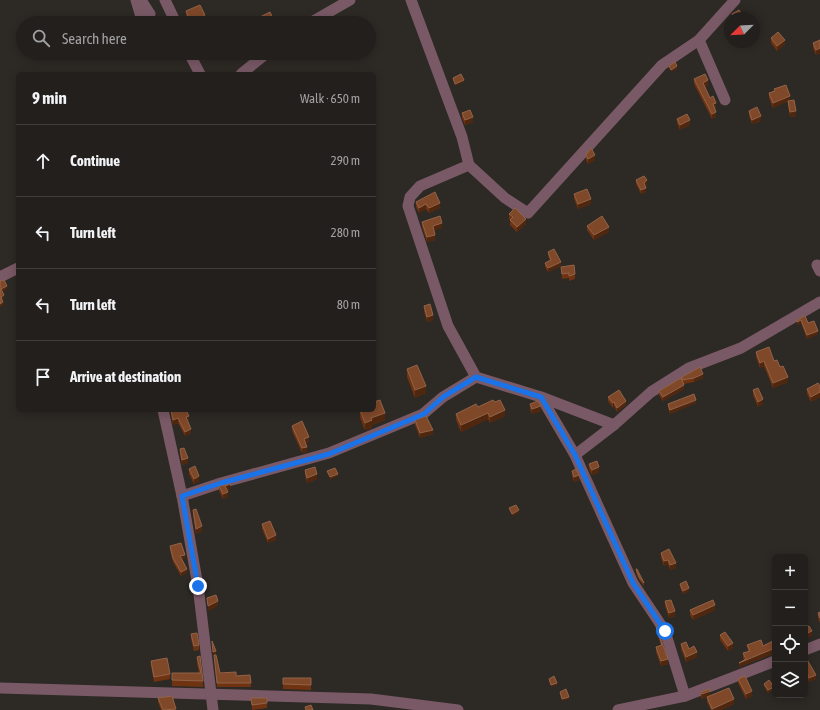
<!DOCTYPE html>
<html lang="en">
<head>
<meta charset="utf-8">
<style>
	:root { --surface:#221f1c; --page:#2a2725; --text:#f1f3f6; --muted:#a2a2a3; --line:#3f3d3b }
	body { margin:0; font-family:"Asap Condensed",sans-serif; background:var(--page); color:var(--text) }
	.controls { position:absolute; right:12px; bottom:12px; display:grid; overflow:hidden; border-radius:6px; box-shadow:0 2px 10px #0003 }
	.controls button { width:36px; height:36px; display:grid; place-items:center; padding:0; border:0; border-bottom:1px solid var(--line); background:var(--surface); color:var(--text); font:20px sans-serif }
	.compass { position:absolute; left:724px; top:12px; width:36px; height:36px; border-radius:50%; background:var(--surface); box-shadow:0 2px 10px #0003; rotate:246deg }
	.stop { position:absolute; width:12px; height:12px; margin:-9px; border:3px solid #1a73e8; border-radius:50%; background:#fff }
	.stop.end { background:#1a73e8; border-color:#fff; box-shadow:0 1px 4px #0008 }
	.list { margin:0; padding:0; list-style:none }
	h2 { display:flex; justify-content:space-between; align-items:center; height:52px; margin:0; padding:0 16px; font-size:17px }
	h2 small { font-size:13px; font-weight:400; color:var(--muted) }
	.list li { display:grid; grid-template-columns:26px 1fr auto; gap:12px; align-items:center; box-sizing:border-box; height:72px; padding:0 16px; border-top:1px solid var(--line) }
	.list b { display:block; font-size:15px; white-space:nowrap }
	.list em { font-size:13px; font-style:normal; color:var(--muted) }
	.icon { flex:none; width:22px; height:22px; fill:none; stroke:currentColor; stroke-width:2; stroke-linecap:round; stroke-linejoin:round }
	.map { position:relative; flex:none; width:820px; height:710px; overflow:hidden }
	.search { position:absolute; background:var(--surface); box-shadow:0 2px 10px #0003; left:16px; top:16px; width:360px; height:44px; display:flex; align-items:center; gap:10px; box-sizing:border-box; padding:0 14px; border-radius:22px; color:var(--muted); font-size:15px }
	.panel { position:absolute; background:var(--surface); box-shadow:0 2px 10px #0003; left:16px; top:72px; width:360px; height:340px; border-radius:6px }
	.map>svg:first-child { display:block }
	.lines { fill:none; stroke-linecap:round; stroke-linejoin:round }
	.minor { stroke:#795966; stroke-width:11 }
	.wall { fill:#703311 }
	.shaded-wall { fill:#4f270f }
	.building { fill:#7f4829; stroke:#926348 }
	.route { stroke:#1a73e8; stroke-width:5 }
</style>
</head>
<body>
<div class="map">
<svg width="820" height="710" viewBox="0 0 820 710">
	<rect width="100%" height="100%" fill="#2d2925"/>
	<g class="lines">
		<g class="minor">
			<polyline points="136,0 141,17 150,14 141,0"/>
			<polyline points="165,0 176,23"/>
			<polyline points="411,0 462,137 469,165 420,186 410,197 408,206 448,326 476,377 541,397 575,455 633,583 665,631 685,696"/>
			<polyline points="310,23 350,0"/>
			<polyline points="699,40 725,100"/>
			<polyline points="189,53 200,74"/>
			<polyline points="241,74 267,53"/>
			<polyline points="469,165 505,198 528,213 662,65 699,40 735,0"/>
			<polyline points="817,265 820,271"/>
			<polyline points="0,277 18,268"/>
			<polyline points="541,397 614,425"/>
			<polyline points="163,410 182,496 198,586 213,710"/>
			<polyline points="575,455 614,425 651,392 689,368 741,348 820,302"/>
			<polyline points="182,496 221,483 329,453 423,414 443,397 476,377"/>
			<polyline points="805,650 820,644"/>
			<polyline points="0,688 371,699 458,710"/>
			<polyline points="618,710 685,696 775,661"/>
		</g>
	</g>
	<g class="wall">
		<polygon points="186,11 205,20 201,22 201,23 189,23 186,15"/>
		<polygon points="771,38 785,44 777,51 771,43"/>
		<polygon points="820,40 820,53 816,55 813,48 813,43"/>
		<polygon points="694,79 708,85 705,87 710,98 716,107 715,108 716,117 712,119 694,84"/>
		<polygon points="774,89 790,100 788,101 796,116 790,117 788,106 788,101 773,108 769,98 769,93 774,91"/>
		<polygon points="749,111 761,121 752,124 749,116"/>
		<polygon points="462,113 473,122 465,125 462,118"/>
		<polygon points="677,119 690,125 680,130 677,123"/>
		<polygon points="586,155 595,160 588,164 586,160"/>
		<polygon points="636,180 647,184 645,186 646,192 641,194 636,184"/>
		<polygon points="574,194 591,204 578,209 574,199"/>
		<polygon points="416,202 440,208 429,213 426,209 419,213 416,207"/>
		<polygon points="509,214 526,224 517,232 510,225 510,220 509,219"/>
		<polygon points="422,222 442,228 434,230 435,240 427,242 422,227"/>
		<polygon points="587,226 609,232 594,240 587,230"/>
		<polygon points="548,252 561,266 548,272 545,267 545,263 550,261 548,256"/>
		<polygon points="561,267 575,274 575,279 569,281 569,278 562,279"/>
		<polygon points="424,306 433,320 427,322 424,311"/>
		<polygon points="805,316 808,323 818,334 807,339 801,323 797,325 797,320"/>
		<polygon points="756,352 774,361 788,382 773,388 764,366 760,368 756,357"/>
		<polygon points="407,369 426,393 415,398 407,377"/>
		<polygon points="682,377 703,378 694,382 684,384 684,389 663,401 659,395 659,391 682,379"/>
		<polygon points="820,386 820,397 811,402 807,394 807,389"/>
		<polygon points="753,390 763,404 758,407 753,395"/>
		<polygon points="608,397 626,405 617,412 614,406 613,408 608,401"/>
		<polygon points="374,402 385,420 372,425 372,428 365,430 360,418 360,410 374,410"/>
		<polygon points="495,402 505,416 490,423 488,419 461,432 456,420 456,414"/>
		<polygon points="696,403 670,414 668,408 668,404"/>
		<polygon points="530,404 541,411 532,414 530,409"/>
		<polygon points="171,410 179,412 189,421 188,421 191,433 185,436 178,423 173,425 171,415"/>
		<polygon points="415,420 433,434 420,438 415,425"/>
		<polygon points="292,426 309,442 305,443 307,452 302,453 292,431"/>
		<polygon points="180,449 188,463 182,465 180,454"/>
		<polygon points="589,464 599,472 592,475 589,469"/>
		<polygon points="189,469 199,481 194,484 189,474"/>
		<polygon points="305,470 317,479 307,483 305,475"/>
		<polygon points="572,471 579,480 574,482 572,476"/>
		<polygon points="219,486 230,489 227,490 228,497 223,499 219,491"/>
		<polygon points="193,510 202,531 196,534 193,515"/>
		<polygon points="262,524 276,540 268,543 262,529"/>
		<polygon points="170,546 185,559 182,559 187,573 181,576 173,562 170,550"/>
		<polygon points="661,553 676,568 670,570 668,564 664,566 661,558"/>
		<polygon points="636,569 644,583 644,586 639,580 636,572"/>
		<polygon points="680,584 689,591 683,594 680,587"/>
		<polygon points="665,601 675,616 669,618 665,606"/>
		<polygon points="690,610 715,610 693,620 690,615"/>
		<polygon points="820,612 820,623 818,618 818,613"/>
		<polygon points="656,626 668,664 661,666 656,652 656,647 661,645 656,631"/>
		<polygon points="775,632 775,653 739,667 744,660 743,658 743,653 748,652 747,645 763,646 774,641 773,638 773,633"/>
		<polygon points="191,634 199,645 199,650 194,651 191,639"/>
		<polygon points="720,635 733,648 728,651 720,640"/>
		<polygon points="681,644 689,649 697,657 686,662 681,649"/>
		<polygon points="214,655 220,673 236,676 250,675 251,687 217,687"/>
		<polygon points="805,656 816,679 809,682 806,674"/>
		<polygon points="197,657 203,681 203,687 172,686 172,673 199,673 197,664"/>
		<polygon points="151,661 170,674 170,679 154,682 151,666"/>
		<polygon points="283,678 311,678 311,690 283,689"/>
		<polygon points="738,679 752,696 746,699 738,683"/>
		<polygon points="764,684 774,689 768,693 764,686"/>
		<polygon points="701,692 710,695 734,704 721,710 711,710 707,702 707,697 702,699 701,697"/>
		<polygon points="158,698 176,710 161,710 158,702"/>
		<polygon points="251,698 267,703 267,708 252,710"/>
	</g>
	<g class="shaded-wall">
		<polygon points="205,15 205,20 200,22 200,18"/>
		<polygon points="785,40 785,44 777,51 777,46"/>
		<polygon points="820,48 820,53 816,55 816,50"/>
		<polygon points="677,66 677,69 671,72 671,70"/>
		<polygon points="464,80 464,82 455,86 455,84"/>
		<polygon points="708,80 708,85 703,88 703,83"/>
		<polygon points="790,96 790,100 773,108 773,103"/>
		<polygon points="716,103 716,107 713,109 713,104"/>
		<polygon points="796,111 796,116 790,117 790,112"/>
		<polygon points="716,112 716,117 712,119 712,114"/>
		<polygon points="761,116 761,121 752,124 752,120"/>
		<polygon points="473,117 473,122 465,125 465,120"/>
		<polygon points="690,120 690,125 680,130 680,125"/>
		<polygon points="595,155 595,160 588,164 588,159"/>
		<polygon points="647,180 647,184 644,187 644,183"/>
		<polygon points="646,188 646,192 641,194 641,190"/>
		<polygon points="591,199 591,204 578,209 578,204"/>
		<polygon points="440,203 440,208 429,213 429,208"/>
		<polygon points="426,204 426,209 419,213 419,208"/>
		<polygon points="526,219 526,224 517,232 517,227"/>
		<polygon points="442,223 442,228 433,231 433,226"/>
		<polygon points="609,227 609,232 594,240 594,235"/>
		<polygon points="435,235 435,240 427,242 427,237"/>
		<polygon points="561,262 561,266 548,272 548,268"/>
		<polygon points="7,286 7,289 1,293 1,289"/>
		<polygon points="4,295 4,298 1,300 1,297"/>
		<polygon points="3,302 3,306 0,307 0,304"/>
		<polygon points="433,315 433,320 427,322 427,317"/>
		<polygon points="801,320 801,323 797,325 797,322"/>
		<polygon points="818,331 818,334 807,339 807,335"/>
		<polygon points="764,361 764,366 760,368 760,363"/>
		<polygon points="703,374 703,378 694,382 694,378"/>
		<polygon points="788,377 788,382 773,388 773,383"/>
		<polygon points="684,385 684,389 663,401 663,397"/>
		<polygon points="426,386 426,393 415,398 415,390"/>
		<polygon points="820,392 820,397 811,402 811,397"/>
		<polygon points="763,399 763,404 758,407 758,402"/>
		<polygon points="696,400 696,403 670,414 670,410"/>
		<polygon points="626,401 626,405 617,412 617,408"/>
		<polygon points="614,402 614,406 613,408 613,403"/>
		<polygon points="541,406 541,411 532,414 532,409"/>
		<polygon points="505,410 505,416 490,423 490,417"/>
		<polygon points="385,413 385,420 372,425 372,428 365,430 365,423 371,418"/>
		<polygon points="488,413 488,419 461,432 461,425"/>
		<polygon points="189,416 189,421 186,422 186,417"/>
		<polygon points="178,418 178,423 173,425 173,420"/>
		<polygon points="191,429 191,433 185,436 185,432"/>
		<polygon points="433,430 433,434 420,438 420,433"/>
		<polygon points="309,437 309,442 304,444 304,439"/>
		<polygon points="307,447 307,452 302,453 302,448"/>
		<polygon points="188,458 188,463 182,465 182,460"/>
		<polygon points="599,467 599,472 592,475 592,470"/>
		<polygon points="317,474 317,479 307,483 307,478"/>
		<polygon points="338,474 338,476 330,480 330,477"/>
		<polygon points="579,475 579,480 574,482 574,477"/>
		<polygon points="199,476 199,481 194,484 194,479"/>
		<polygon points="230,484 230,489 225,491 225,486"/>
		<polygon points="228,492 228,497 223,499 223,494"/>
		<polygon points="519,510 519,513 512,516 512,514"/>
		<polygon points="202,526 202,531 196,534 196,529"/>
		<polygon points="276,535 276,540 268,543 268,539"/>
		<polygon points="185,555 185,559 180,560 180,556"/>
		<polygon points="668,560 668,564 664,566 664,561"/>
		<polygon points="676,563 676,568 670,570 670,565"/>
		<polygon points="187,569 187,573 181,576 181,572"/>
		<polygon points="689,588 689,591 683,594 683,591"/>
		<polygon points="218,601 218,606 208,611 208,606"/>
		<polygon points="715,605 715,610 693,620 693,615"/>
		<polygon points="675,611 675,616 669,618 669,613"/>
		<polygon points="812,631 812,636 805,639 805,634"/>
		<polygon points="733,643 733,648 728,651 728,646"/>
		<polygon points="775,648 775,653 739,667 739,663"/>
		<polygon points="216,651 216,654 213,655 213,652"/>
		<polygon points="697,652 697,657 686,662 686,657"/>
		<polygon points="668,659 668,664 661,666 661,661"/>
		<polygon points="816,675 816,679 809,682 809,678"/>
		<polygon points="557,683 557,685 551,687 551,685"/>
		<polygon points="774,687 774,689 768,693 768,690"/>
		<polygon points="710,691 710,696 702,699 702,694"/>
		<polygon points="752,691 752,696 746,699 746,694"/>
		<polygon points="569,697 569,699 562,701 562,699"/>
		<polygon points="734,699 734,704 721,710 712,710 712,709"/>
	</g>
	<g class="building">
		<polygon points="200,5 205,15 200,18 201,22 199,23 191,23 186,11"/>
		<polygon points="739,10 744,18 735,18 732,14"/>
		<polygon points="270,12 275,23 255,23 254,20"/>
		<polygon points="778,32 785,40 777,46 771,38"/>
		<polygon points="820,40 820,48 816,50 813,43"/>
		<polygon points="675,62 677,66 671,70 669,66"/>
		<polygon points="461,74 464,80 455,84 453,78"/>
		<polygon points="705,74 708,80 703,83 710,98 713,96 716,103 713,104 716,112 712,114 694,79"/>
		<polygon points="786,85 790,96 773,103 769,93 775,91 774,89"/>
		<polygon points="794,100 796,111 790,112 788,101"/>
		<polygon points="757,107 761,116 752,120 749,111"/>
		<polygon points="470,110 473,117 465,120 462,113"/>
		<polygon points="687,114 690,120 680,125 677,119"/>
		<polygon points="591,148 595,155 588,159 586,155"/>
		<polygon points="644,176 647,180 644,183 646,188 641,190 636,180"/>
		<polygon points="587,189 591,199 578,204 574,194"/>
		<polygon points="435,192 440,203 429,208 426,204 419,208 416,202"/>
		<polygon points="515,208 526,219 517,227 510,220 513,217 509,214"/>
		<polygon points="440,216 442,223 433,226 435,235 427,237 422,222"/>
		<polygon points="602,216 609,227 594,235 587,226"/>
		<polygon points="554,249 561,262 548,268 545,263 551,260 548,252"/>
		<polygon points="574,265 575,274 569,276 569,273 562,274 561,267"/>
		<polygon points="4,280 7,286 1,289 4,295 1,297 3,302 0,304 0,281"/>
		<polygon points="430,304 433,315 427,317 424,306"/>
		<polygon points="805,316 808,323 814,321 818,331 807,335 801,320 797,322 797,320"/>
		<polygon points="769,347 774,361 777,360 780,367 783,366 788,377 773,383 764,361 760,363 756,352"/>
		<polygon points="417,365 426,386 415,390 407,369"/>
		<polygon points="700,367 703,374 694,378 682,380 682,377"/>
		<polygon points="681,378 684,385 663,397 659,391"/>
		<polygon points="818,383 820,386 820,392 811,397 807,389"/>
		<polygon points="758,388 763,399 758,402 753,390"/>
		<polygon points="619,390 626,401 617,408 614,402 613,403 608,397"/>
		<polygon points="694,394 696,400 670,410 668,404"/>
		<polygon points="380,400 385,413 371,418 372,420 365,423 360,410 374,410 374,402"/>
		<polygon points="493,400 495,402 500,400 505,410 490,417 488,413 461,425 456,414 476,404 478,407"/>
		<polygon points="538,401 541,406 532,409 530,404"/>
		<polygon points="171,410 178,410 179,412 184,410 186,410 189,416 186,417 191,429 185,432 178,418 173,420"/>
		<polygon points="426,416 433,430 420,433 415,420"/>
		<polygon points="302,421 309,437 304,439 307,447 302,448 292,426"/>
		<polygon points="184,448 188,458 182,460 180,449"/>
		<polygon points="597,461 599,467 592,470 589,464"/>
		<polygon points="195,466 199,476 194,479 189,469"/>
		<polygon points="315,467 317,474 307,478 305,470"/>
		<polygon points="335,468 338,474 330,477 327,471"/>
		<polygon points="576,469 579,475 574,477 572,471"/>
		<polygon points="230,484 225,486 228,492 223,494 219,486"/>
		<polygon points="516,505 519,510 512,514 509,508"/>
		<polygon points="196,509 202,526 196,529 193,510"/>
		<polygon points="270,521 276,535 268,539 262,524"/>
		<polygon points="181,543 185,555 180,556 187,569 181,572 173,558 170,546"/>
		<polygon points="669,549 676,563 670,565 668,560 664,561 661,553"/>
		<polygon points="636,569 637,569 644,583 639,577"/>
		<polygon points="686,581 689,588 683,591 680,584"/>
		<polygon points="216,595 218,601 208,606 207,598"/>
		<polygon points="671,600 675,611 669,613 665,601"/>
		<polygon points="713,600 715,605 693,615 690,610"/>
		<polygon points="820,612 820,618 818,613"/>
		<polygon points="656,626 668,659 661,661 656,647 662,645"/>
		<polygon points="809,626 812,631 805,634 805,628"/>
		<polygon points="725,632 733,643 728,646 720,635"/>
		<polygon points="775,632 775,638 773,633"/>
		<polygon points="197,633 199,645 194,646 191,634"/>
		<polygon points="761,640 763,646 775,640 775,648 739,663 746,659 743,653 750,651 747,645"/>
		<polygon points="212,641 216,651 213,652"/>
		<polygon points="686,642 689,649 694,646 697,652 686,657 681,644"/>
		<polygon points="214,655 216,655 220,673 236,672 236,676 250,675 251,683 217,683"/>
		<polygon points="200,656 203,681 172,680 172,673 201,673 197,657"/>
		<polygon points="805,656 816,675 809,678 806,670 805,670"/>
		<polygon points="167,658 170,674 154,677 151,661"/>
		<polygon points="554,676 557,683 551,685 549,679"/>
		<polygon points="745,676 752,691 746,694 738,679"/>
		<polygon points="283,678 311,678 311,685 283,684"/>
		<polygon points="769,680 774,687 768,690 764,684"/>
		<polygon points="729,688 734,699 712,709 707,697"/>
		<polygon points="566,689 569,697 562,699 560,692"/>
		<polygon points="709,689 710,691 702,694 701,692"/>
		<polygon points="172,696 176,709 163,710 158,698"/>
		<polygon points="251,698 267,698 267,703 252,705"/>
		<polygon points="311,705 313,710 306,710 305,707"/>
	</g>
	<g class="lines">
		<polyline class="route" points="198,586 182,496 221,483 329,454 424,414 443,397 476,377 541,397 575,455 633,583 665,631"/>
	</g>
</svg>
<div class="controls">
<button>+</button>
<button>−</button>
<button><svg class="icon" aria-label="locate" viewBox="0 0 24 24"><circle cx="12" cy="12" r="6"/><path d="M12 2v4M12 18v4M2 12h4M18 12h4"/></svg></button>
<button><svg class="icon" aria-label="layers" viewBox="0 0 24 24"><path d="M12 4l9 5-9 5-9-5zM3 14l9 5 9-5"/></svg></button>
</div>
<svg class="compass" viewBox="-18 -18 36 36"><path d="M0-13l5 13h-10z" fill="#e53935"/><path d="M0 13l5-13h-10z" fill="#a2a2a3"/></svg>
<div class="stop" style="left:665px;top:631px"></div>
<div class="stop end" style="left:198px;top:586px"></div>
<div class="search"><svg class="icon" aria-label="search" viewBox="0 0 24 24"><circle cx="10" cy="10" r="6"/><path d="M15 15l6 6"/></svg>Search here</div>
<section class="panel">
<h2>9 min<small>Walk · 650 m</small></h2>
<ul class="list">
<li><svg class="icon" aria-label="ahead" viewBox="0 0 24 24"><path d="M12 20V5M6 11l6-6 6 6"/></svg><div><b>Continue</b></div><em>290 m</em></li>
<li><svg class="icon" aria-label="left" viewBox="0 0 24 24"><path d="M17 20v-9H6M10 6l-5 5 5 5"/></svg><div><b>Turn left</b></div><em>280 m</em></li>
<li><svg class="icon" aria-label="left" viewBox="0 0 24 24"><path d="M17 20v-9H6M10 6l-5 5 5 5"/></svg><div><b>Turn left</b></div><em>80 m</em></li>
<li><svg class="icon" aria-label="arrive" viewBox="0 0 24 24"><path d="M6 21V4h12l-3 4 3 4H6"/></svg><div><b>Arrive at destination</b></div></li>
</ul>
</section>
</div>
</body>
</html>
